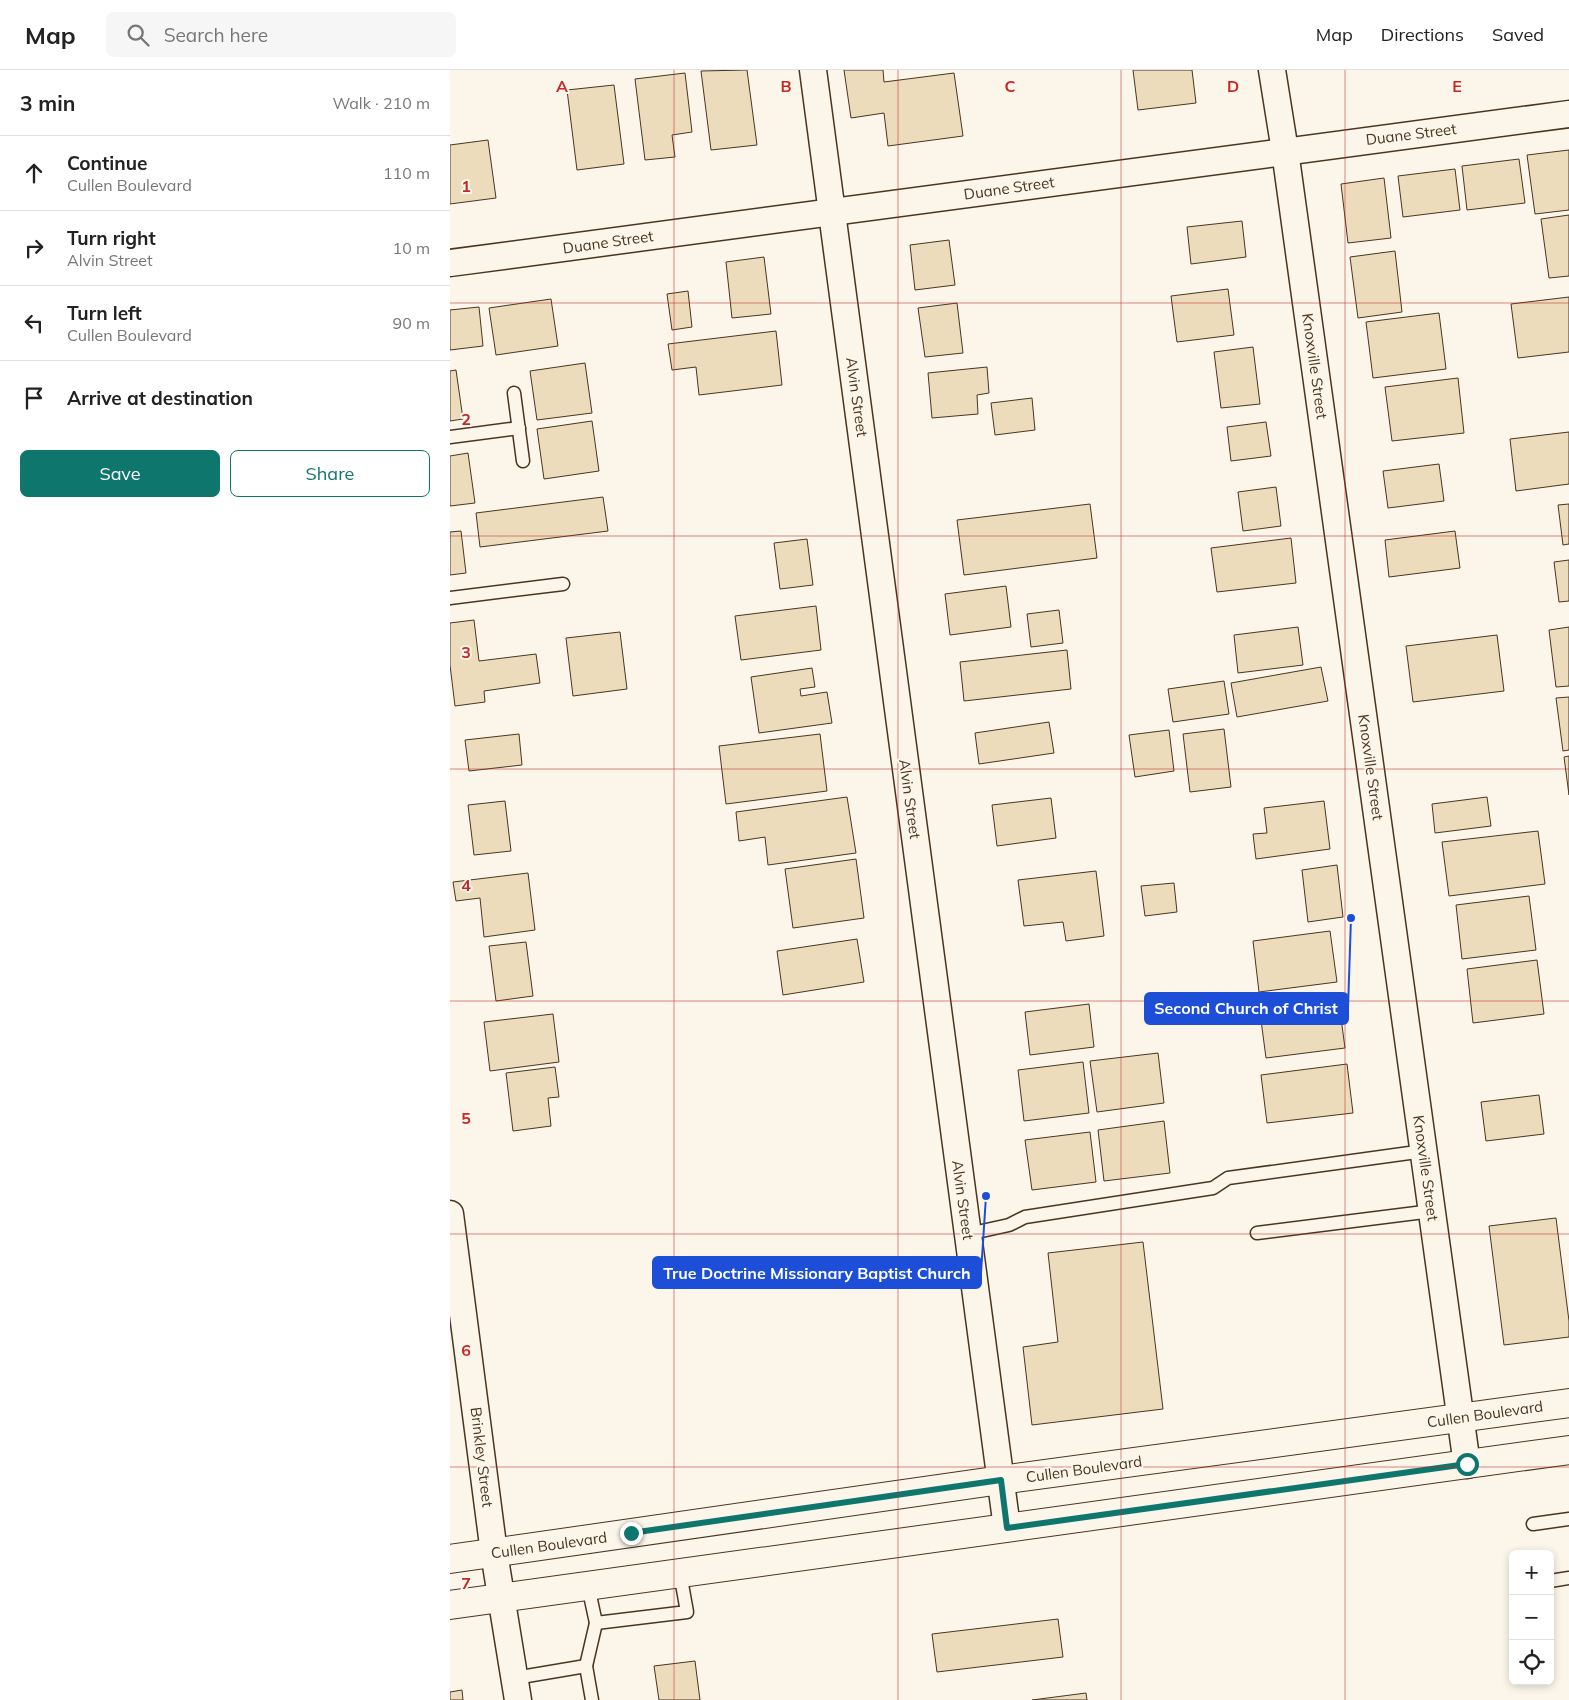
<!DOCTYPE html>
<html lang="en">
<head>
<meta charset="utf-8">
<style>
	:root { --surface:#fff; --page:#f6f6f6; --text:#222; --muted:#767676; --line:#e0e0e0; --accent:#0f766e }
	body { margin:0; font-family:Mulish,sans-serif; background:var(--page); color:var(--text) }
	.controls { position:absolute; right:15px; bottom:15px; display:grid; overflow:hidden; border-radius:8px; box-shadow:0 2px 8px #0003 }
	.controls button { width:45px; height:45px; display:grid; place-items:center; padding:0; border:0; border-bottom:1px solid var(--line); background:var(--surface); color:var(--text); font:25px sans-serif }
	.stop { position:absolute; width:15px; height:15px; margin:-11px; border:4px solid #0f766e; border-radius:50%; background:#fff }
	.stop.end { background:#0f766e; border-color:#fff; box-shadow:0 1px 5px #0008 }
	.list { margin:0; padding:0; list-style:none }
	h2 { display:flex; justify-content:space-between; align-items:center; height:65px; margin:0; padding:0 20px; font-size:21px }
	h2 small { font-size:16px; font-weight:400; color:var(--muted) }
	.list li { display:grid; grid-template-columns:32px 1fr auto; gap:15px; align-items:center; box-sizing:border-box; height:75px; padding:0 20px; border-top:1px solid var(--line) }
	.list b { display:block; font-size:19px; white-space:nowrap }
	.list p { margin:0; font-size:16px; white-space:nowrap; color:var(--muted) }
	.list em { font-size:16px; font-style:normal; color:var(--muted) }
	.actions { display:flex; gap:10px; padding:15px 20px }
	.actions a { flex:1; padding:11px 0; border:1px solid var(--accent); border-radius:8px; text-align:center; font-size:18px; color:var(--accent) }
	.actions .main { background:var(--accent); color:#fff }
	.icon { flex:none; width:28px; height:28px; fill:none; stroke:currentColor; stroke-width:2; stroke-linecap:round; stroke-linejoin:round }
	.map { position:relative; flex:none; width:1119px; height:1630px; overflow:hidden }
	header { display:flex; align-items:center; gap:30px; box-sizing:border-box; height:70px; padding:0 25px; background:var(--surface); border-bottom:1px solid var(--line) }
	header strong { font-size:24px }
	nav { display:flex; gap:28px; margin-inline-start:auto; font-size:18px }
	.search { width:350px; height:45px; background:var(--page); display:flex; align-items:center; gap:12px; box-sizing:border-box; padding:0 18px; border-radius:8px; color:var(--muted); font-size:19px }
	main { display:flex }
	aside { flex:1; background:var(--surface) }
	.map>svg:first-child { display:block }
	.building { fill:#ecdcbc; stroke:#4a3520 }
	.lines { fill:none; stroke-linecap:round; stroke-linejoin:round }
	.service-casing { stroke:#4a3520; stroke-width:15 }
	.minor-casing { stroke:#4a3520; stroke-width:29 }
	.primary-casing { stroke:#4a3520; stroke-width:30 }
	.service { stroke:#fbf6e9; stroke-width:12 }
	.minor { stroke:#fbf6e9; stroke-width:26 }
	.primary { stroke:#fbf6e9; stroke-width:28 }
	.route { stroke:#0f766e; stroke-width:6 }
	.grid { fill:none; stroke:#c62828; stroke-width:1; stroke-opacity:0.55 }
	.labels { text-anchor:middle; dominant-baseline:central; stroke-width:4; stroke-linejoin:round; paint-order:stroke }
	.street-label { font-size:15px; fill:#4a3520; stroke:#fbf6e9 }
	.grid-label { font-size:16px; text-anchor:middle; font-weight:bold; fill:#c62828; stroke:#fbf6e9; stroke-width:4; stroke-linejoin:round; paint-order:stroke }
	.leader { fill:none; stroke:#1d4ed8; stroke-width:2 }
	.callout-dot { fill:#1d4ed8; stroke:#fbf6e9; stroke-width:2 }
	.callout { fill:#1d4ed8; stroke:#1d4ed8; stroke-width:2 }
	.callout-label { font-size:16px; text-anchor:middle; font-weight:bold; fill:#fff }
</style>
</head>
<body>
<header>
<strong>Map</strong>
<div class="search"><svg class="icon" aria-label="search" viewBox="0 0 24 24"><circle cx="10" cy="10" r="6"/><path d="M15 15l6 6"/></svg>Search here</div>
<nav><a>Map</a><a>Directions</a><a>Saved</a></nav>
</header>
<main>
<aside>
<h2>3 min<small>Walk · 210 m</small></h2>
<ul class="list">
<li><svg class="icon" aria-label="ahead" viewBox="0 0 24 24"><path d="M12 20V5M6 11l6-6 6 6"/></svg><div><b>Continue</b><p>Cullen Boulevard</p></div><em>110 m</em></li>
<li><svg class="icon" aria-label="right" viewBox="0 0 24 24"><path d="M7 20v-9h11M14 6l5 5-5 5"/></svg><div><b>Turn right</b><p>Alvin Street</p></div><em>10 m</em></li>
<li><svg class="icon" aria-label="left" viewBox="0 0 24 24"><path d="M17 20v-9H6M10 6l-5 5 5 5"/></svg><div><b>Turn left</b><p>Cullen Boulevard</p></div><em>90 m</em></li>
<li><svg class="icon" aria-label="arrive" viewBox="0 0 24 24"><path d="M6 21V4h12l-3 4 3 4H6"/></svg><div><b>Arrive at destination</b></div></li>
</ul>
<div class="actions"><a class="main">Save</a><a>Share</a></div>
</aside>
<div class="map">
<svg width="1119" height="1630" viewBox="0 0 1119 1630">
	<rect width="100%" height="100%" fill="#fbf6e9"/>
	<g class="building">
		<polygon points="297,0 307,75 261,80 251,1"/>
		<polygon points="394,0 433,0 434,12 504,3 513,66 438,76 434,43 401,48"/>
		<polygon points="683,0 742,0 746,33 688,40"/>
		<polygon points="235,3 242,62 222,65 225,87 195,90 185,9"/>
		<polygon points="164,15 174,94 127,100 117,20"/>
		<polygon points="38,70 46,128 0,134 0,75"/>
		<polygon points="1119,80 1119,140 1085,144 1077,85"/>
		<polygon points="1069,89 1075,133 1017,140 1012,96"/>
		<polygon points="1005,99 1010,140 953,147 948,106"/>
		<polygon points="934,108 941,168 898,173 891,114"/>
		<polygon points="1119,145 1119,206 1099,208 1091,149"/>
		<polygon points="792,151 796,187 741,194 737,157"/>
		<polygon points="499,170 505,215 465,220 460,175"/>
		<polygon points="945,181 952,242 908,248 900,187"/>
		<polygon points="314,187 321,244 282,248 276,192"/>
		<polygon points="778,219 784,265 727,272 721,226"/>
		<polygon points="238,221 242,257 222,260 217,224"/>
		<polygon points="1119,227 1119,282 1068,288 1061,234"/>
		<polygon points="101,229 108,276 46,285 39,238"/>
		<polygon points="507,233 513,283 475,287 468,238"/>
		<polygon points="29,237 33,276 0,280 0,240"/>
		<polygon points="989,243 996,299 923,308 916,252"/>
		<polygon points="326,261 332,315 249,325 246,297 222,300 218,274"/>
		<polygon points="803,277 810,334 771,338 764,282"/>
		<polygon points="135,293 142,343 87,350 80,301"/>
		<polygon points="537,297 539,323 527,325 528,344 482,348 478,303"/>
		<polygon points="6,300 13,349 0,351 0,301"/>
		<polygon points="1008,308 1014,363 942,371 935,317"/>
		<polygon points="582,328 585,360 545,365 541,333"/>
		<polygon points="142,351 149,401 94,409 87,359"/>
		<polygon points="816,352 821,386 781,391 777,357"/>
		<polygon points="1119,362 1119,414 1066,421 1060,369"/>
		<polygon points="18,383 25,433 0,436 0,386"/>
		<polygon points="989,394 994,431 938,438 933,401"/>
		<polygon points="826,417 831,456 793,461 788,422"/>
		<polygon points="153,427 158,461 30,477 26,443"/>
		<polygon points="640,434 647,488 514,505 507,450"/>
		<polygon points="1119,434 1119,474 1113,475 1108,435"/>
		<polygon points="11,461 16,503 0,505 0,462"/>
		<polygon points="1005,461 1010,498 939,507 935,470"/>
		<polygon points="841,468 846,513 767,522 761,478"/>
		<polygon points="357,469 363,515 330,519 324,473"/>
		<polygon points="1119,490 1119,531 1109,532 1104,492"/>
		<polygon points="556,516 561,557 500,565 495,524"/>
		<polygon points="366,536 371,580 291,590 285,546"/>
		<polygon points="609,540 613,573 581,577 577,544"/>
		<polygon points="24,550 29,591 86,584 90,613 34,621 35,632 5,636 0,595 0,553"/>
		<polygon points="848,557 853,595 788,603 784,565"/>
		<polygon points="1119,557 1119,616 1106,617 1099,560"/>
		<polygon points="170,562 177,619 123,626 116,568"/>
		<polygon points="1047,565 1054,621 963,632 956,576"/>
		<polygon points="617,580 621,619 514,631 510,592"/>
		<polygon points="871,597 878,631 787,647 781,613"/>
		<polygon points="362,598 365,617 350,619 351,626 377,622 382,653 309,663 301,607"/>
		<polygon points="774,611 779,644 723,652 718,619"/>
		<polygon points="1119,627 1119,680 1113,681 1106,628"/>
		<polygon points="599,652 604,683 529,694 525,663"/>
		<polygon points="774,659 781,717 740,722 733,664"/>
		<polygon points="719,660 724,701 685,707 679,665"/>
		<polygon points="69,664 72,695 19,701 15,670"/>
		<polygon points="370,664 377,721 276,734 269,676"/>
		<polygon points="1119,686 1119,725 1114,687"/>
		<polygon points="397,727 406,783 318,795 315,767 289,771 286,742"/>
		<polygon points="1037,727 1041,756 985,763 982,734"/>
		<polygon points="601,728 606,768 547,776 542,735"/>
		<polygon points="55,731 61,781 24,785 18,735"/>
		<polygon points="874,731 880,779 806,789 803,764 817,763 814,738"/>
		<polygon points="1088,761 1095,814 999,826 992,772"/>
		<polygon points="406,789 414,848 343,858 335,799"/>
		<polygon points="887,795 893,847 858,852 852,800"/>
		<polygon points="646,801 654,866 616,871 613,852 574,856 568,810"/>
		<polygon points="78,803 85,860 34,867 30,828 6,831 3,812"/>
		<polygon points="724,813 727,842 695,846 691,816"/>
		<polygon points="1079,826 1086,880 1012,889 1006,835"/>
		<polygon points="880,861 887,912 809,922 803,871"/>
		<polygon points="407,869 414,912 333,925 327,881"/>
		<polygon points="76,872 83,926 46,931 39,876"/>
		<polygon points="1087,890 1094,944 1023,953 1017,899"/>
		<polygon points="867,928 869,950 891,948 895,978 816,988 809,935"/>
		<polygon points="639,934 644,977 580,985 575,942"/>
		<polygon points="103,944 109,992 40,1001 34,952"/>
		<polygon points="708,983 714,1033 647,1042 640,991"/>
		<polygon points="633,992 639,1043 574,1051 568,1000"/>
		<polygon points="897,994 903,1043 817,1053 811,1005"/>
		<polygon points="105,997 109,1027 98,1028 101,1056 63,1061 56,1003"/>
		<polygon points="1089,1025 1094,1064 1036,1071 1031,1032"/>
		<polygon points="714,1051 720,1103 654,1111 648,1060"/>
		<polygon points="640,1062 646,1112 582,1120 575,1070"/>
		<polygon points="1106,1148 1119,1251 1119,1267 1054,1275 1039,1156"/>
		<polygon points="693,1172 713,1339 582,1355 573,1277 608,1272 598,1183"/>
		<polygon points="608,1549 613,1587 487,1602 482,1564"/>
		<polygon points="245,1591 250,1630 209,1630 204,1596"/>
		<polygon points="12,1620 13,1630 0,1630 0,1622"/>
		<polygon points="636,1623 637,1630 582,1630"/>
	</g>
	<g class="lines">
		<defs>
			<g id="service">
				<polyline points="64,323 73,391"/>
				<polyline points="0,367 69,358"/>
				<polyline points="0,528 113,514"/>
				<polyline points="807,1163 982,1141"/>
				<polyline points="518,1164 559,1155 575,1147 763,1118 778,1108 974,1081"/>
				<polyline points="1083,1454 1119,1449"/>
				<polyline points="1100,1511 1119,1508"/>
				<polyline points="138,1516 146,1553 237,1542 230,1503"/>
				<polyline points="136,1596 146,1553"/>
				<polyline points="65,1608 136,1596 142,1630"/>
			</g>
			<g id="minor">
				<polyline points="363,0 557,1458"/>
				<polyline points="822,0 835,81 1017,1395"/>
				<polyline points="0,193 1119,44"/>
				<polyline points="0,1144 44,1483 68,1630"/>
			</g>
			<g id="primary">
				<polyline points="0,1489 551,1410 1119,1333"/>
				<polyline points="0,1535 1119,1380"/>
			</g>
		</defs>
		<use href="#service" class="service-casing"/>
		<use href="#minor" class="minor-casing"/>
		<use href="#primary" class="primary-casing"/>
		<use href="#service" class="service"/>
		<use href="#minor" class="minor"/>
		<use href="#primary" class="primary"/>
	</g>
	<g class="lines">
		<polyline class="route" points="181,1463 551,1410 557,1458 1017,1394"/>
	</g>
	<path class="grid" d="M 224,0 L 224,1630M 448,0 L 448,1630M 671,0 L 671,1630M 895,0 L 895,1630M 0,233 L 1119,233M 0,466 L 1119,466M 0,699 L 1119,699M 0,931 L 1119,931M 0,1164 L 1119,1164M 0,1397 L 1119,1397"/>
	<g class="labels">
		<g class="street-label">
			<text transform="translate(961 64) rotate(-7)">Duane Street</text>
			<text transform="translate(559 118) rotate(-8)">Duane Street</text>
			<text transform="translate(158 172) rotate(-8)">Duane Street</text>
			<text transform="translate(865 296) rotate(82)">Knoxville Street</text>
			<text transform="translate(407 327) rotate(82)">Alvin Street</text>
			<text transform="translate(921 697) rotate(82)">Knoxville Street</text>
			<text transform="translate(460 729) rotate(82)">Alvin Street</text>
			<text transform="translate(976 1098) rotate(82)">Knoxville Street</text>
			<text transform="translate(513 1130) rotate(82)">Alvin Street</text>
			<text transform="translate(1035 1344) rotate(-8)">Cullen Boulevard</text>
			<text transform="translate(32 1387) rotate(83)">Brinkley Street</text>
			<text transform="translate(634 1399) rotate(-8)">Cullen Boulevard</text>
			<text transform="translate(99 1475) rotate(-8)">Cullen Boulevard</text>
		</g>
	</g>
	<g class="grid-label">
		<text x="112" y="22">A</text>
		<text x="336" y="22">B</text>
		<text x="560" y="22">C</text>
		<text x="783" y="22">D</text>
		<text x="1007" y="22">E</text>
		<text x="16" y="122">1</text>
		<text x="16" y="355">2</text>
		<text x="16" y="588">3</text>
		<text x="16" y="821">4</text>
		<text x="16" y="1054">5</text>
		<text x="16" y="1286">6</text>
		<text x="16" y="1519">7</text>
	</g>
	<path class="leader" d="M901 848L898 938M536 1126L531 1203"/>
	<g class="callout-dot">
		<circle cx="901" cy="848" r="5"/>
		<circle cx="536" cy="1126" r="5"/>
	</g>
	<g class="callout">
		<rect x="695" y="923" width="203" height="31" rx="5"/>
		<rect x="203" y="1187" width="328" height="31" rx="5"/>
	</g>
	<g class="callout-label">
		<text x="796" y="944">Second Church of Christ</text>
		<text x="367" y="1209">True Doctrine Missionary Baptist Church</text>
	</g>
</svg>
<div class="controls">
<button>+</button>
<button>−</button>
<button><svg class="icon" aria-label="locate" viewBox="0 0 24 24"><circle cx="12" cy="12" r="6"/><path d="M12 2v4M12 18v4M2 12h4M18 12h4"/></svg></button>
</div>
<div class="stop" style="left:1017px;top:1394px"></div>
<div class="stop end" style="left:181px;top:1463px"></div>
</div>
</main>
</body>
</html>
